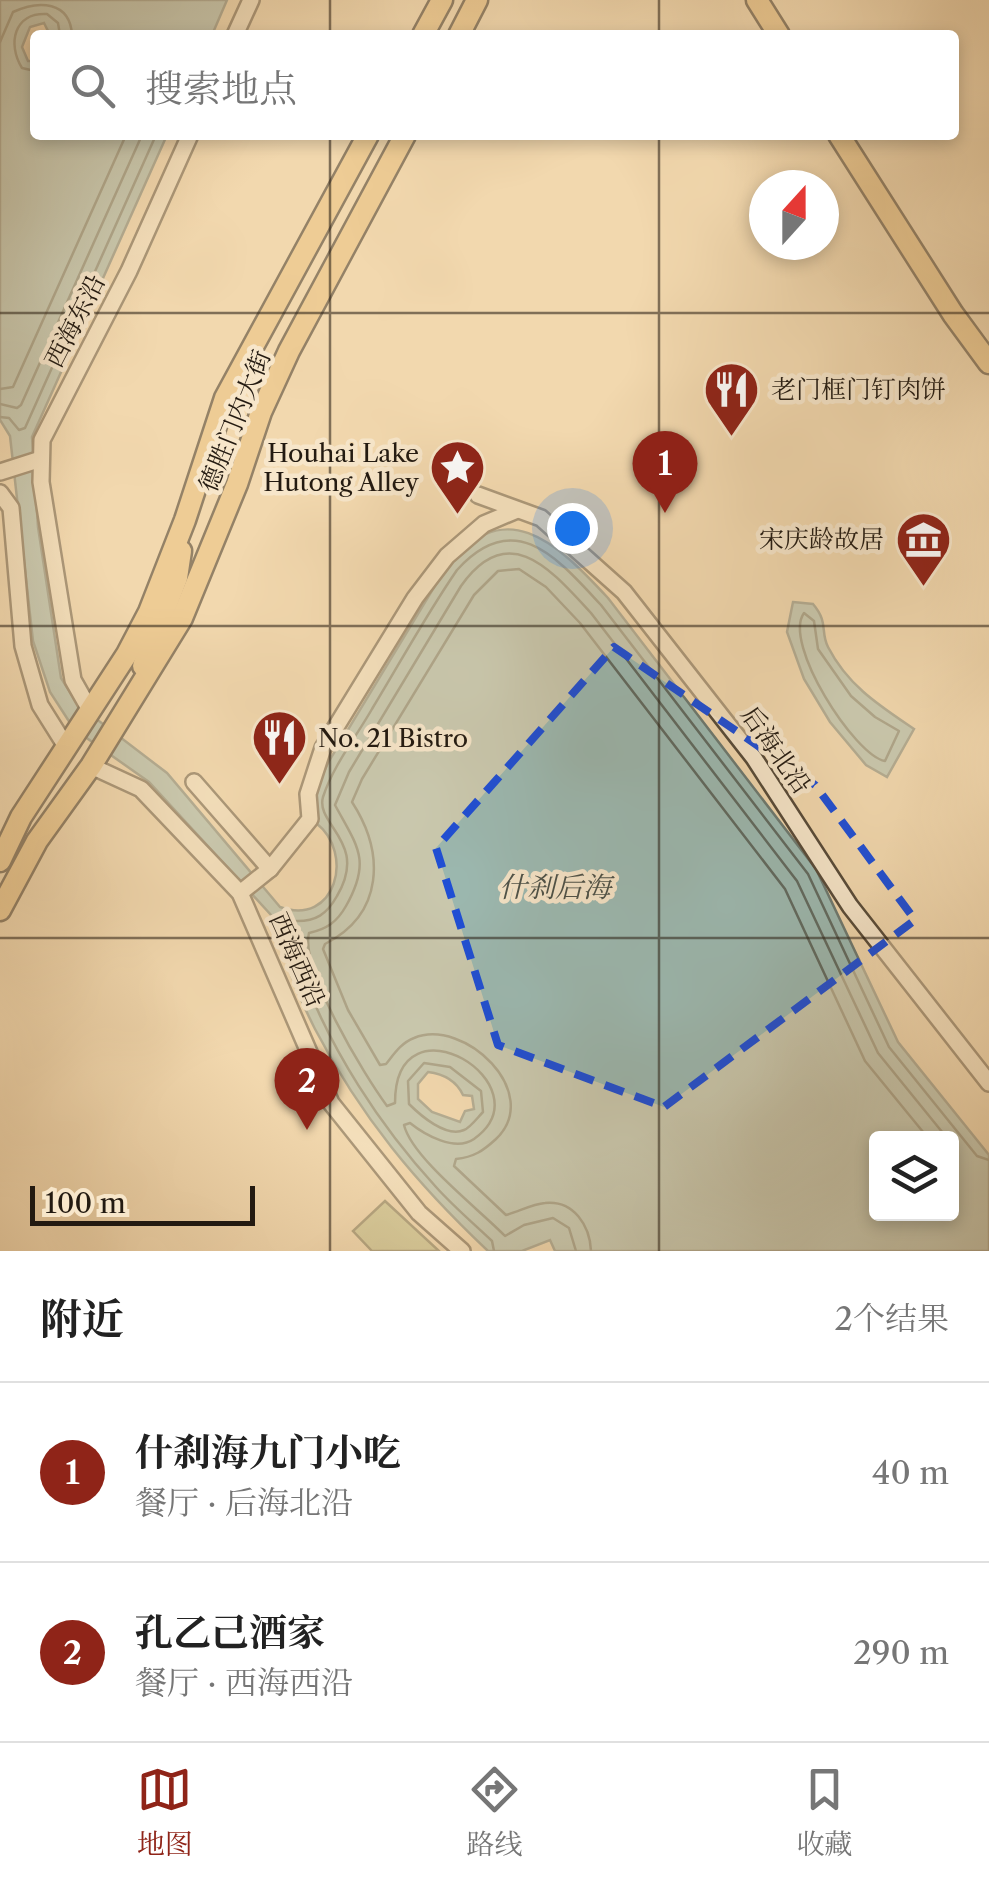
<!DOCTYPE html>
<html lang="zh">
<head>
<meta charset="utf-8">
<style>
	:root { --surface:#fff; --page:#f6f6f6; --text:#222; --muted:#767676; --line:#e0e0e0; --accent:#8f2418 }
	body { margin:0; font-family:"Libre Caslon Text","Noto Serif SC",serif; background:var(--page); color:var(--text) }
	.controls { position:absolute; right:30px; bottom:30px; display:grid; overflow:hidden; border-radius:10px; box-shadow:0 5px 15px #0003 }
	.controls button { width:90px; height:90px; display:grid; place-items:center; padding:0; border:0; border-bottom:2px solid var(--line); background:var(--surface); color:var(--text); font:50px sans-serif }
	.compass { position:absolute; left:749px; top:170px; width:90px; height:90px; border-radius:50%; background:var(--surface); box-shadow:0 5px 15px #0003; rotate:21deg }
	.scale { position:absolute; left:30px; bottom:25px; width:225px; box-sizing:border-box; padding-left:10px; border:5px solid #231a11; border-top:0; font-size:28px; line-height:35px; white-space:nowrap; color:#231a11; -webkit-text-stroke:8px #f7e6ca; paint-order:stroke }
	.you { position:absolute; left:572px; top:528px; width:35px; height:35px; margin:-25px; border:8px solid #fff; border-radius:50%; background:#1a73e8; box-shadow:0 0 0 15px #1a73e833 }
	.badge { display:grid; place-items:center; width:65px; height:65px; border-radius:50%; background:var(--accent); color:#fff; font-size:32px; font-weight:700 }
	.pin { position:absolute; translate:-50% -82px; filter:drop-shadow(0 2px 5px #0008) }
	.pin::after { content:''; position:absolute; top:52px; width:35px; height:30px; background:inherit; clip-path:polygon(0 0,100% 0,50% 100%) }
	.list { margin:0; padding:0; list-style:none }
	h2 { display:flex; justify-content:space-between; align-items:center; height:130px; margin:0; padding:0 40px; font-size:42px }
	h2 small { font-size:32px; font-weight:400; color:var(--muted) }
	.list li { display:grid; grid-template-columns:65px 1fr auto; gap:30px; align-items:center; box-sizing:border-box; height:180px; padding:0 40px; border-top:2px solid var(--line) }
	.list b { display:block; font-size:38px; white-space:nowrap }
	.list p { margin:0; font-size:32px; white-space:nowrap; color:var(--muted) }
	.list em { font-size:32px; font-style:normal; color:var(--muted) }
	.icon { flex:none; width:55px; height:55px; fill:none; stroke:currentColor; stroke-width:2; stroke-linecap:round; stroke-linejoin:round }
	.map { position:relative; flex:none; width:989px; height:1251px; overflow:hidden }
	.search { position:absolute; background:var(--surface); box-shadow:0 5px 15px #0003; left:30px; right:30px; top:30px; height:110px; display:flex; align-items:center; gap:25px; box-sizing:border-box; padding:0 35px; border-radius:10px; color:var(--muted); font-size:38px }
	.sheet { height:490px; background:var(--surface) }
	nav { display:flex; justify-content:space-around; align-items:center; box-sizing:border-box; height:140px; border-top:2px solid var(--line); background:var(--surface); font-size:28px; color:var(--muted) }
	nav a { display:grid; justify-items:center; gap:5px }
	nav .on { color:var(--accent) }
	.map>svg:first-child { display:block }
	.green { fill:#bdbe88; stroke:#706c4c; stroke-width:2.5 }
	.water { fill:#9cb9b1; stroke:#6c7971; stroke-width:2.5; fill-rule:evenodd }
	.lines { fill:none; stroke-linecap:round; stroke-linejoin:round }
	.shore { stroke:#606a61; stroke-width:2.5 }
	.minor-casing { stroke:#574a38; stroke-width:20 }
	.major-casing { stroke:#231a11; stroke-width:25 }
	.minor { stroke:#f7e6ca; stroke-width:15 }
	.major { stroke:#e9bc77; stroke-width:20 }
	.marked { fill:none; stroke:#1d4ed8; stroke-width:8; stroke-dasharray:20 12; stroke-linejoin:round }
	.grid { fill:none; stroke:#231a11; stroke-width:2.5; stroke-opacity:0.55 }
	.labels { text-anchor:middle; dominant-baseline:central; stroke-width:9; stroke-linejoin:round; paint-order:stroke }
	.street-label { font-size:25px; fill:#231a11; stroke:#f7e6ca }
	.poi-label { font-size:25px; fill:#231a11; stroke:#f7e6ca; text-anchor:start }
	.water-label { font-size:28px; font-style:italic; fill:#4d5249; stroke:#f7e6ca }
</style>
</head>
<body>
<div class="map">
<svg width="989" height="1251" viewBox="0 0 989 1251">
	<rect width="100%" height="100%" fill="#f2d8ae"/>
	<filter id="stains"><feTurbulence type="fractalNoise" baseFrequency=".002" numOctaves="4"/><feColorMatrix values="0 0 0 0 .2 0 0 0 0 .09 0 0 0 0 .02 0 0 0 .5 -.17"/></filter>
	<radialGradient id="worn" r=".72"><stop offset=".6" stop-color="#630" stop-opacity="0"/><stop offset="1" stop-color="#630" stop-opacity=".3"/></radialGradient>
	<polygon class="green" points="385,1201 439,1251 372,1251 353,1231"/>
	<g class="water">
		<path d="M 0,0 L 227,0 L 212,35 L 50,35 L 44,23 L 30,27 L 22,47 L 28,61 L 35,61 L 35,135 L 167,135 L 32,437 L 38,527 L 61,678 L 78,705 L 167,773 L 280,907 C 336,927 355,853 316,823 L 313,795 L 329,761 L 442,574 C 502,488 557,543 608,598 L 816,869 L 898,1042 L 989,1155 L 989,1251 L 555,1251 L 550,1240 L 522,1251 L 488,1251 C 416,1183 361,1117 315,1029 C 305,1009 294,986 288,965 C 282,944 284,935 271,915 L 149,782 L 74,729 L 50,692 L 33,641 L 10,436 L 0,420 ZM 428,1072 C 444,1074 456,1080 463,1095 L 472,1096 L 474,1109 L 465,1111 L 460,1122 L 432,1112 L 418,1099 L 418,1084 ZM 876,1138 L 952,1138 L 952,1214 L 876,1214 Z"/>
		<path d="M 793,602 L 813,604 C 829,623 820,631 828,647 C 848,686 880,706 914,729 L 887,777 L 866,765 L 830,722 L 804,679 L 787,632 Z"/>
	</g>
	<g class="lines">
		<g class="shore">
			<path d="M 0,42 L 13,12 C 39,0 70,1 72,35"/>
			<path d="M 35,71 L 22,68 C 7,44 14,12 47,14 L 58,23 L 60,35"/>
			<polyline points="0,389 13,387 126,135"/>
			<polyline points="0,404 17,408 21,405 142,135"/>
			<polyline points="0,417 9,418 19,430 25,428 156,135"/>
			<path d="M 804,613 L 814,621 L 818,649 L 851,696 L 875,717 L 899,731 L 885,761 C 855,756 782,643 804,613 Z"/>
			<path d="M 424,1063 L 450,1067 L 481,1091 L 483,1112 C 478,1117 470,1128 464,1130 C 446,1138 420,1115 409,1104 L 408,1081 Z"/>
			<path d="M 494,1251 L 492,1241 C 473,1223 453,1206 436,1187 C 379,1125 331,1050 301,971 C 296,957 295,941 291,926 L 294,921 C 316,922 327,914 337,896 C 369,842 315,825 323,797 C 333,766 356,737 372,709 C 400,663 426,615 457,570 C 515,506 558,559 601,605 L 808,874 L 889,1047 L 977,1156 L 989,1160"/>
			<path d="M 576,1251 L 569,1228 L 553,1218 L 524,1225 L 505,1236 C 480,1210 412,1158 404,1125 L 410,1123 C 425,1135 455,1152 474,1139 C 549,1085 395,991 395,1103 L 387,1106 C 364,1075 300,969 309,933 C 327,929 337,922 346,906 C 372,860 357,846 335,805 L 349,772 L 461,586 C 509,518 552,571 591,613 L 797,881 L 878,1053 L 947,1138"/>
			<path d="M 591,1251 C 590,1226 574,1200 545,1203 C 532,1204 518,1212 506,1215 L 454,1166 L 456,1159 C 474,1157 483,1151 496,1139 C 544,1093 464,1017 414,1038 C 401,1043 394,1054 386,1064 L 380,1065 L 348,1010 L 323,949 L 325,944 C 384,914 385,853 352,802 L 362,779 L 474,595 L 498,571 L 519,569 L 546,587 L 580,623 L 785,889 L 865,1061 L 928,1138"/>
		</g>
		<defs>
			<g id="minor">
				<polyline points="235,35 251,0"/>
				<polyline points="0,472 41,459"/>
				<polyline points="0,493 11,508 23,646 40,705 67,748"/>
				<polyline points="478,495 541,518 624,592 754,758 850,906 989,1083"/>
				<polyline points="90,710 73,680 41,482 42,440 129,271 190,135"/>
				<polyline points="91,766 141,789 240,893 331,1103 419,1213 462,1251"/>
				<polyline points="194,782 270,869"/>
				<polyline points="240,893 270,869 310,819 308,794 323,748 415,598 447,556 484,524 517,510"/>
			</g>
			<g id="major">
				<polyline points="757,0 779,35"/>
				<polyline points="423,35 442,0"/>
				<polyline points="459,35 477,0"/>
				<polyline points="839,135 953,314 989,363"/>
				<polyline points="143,666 177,578 181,551"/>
				<polyline points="0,861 21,817 127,654 149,612 185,520 225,398 368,135"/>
				<polyline points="0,910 37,841 91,766 182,618 237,484 261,412 289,351 405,135"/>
			</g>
		</defs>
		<use href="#minor" class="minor-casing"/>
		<use href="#major" class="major-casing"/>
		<use href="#minor" class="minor"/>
		<use href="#major" class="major"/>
	</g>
	<path d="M0 0H989V1251H0ZM 614,647 L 815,785 L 915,920 L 664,1107 L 498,1045 L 436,848 Z" fill="#f2d8ae" fill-opacity=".55" fill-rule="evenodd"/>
	<path class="marked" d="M 614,647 L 815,785 L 915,920 L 664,1107 L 498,1045 L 436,848 Z"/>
	<path class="grid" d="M 330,0 L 330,35M 659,0 L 659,35M 330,135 L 330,1251M 659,135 L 659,1251M 0,313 L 989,313M 0,626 L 989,626M 0,938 L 989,938"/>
	<defs>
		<symbol id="restaurant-pin" viewBox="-11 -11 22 30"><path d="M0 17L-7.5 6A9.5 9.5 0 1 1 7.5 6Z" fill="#8f2418" stroke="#f7e6ca"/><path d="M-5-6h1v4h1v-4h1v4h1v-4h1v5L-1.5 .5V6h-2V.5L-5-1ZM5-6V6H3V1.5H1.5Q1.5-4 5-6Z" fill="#fff"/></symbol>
		<symbol id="sight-pin" viewBox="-11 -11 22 30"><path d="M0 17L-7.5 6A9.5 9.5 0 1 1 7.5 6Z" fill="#8f2418" stroke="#f7e6ca"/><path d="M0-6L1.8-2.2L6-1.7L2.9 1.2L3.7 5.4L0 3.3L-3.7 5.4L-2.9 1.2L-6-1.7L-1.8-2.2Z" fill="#fff"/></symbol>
		<symbol id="museum-pin" viewBox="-11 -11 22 30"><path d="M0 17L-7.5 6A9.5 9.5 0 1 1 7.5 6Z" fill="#8f2418" stroke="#f7e6ca"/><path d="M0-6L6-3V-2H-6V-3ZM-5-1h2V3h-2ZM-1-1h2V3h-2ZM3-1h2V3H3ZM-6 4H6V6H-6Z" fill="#fff"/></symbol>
	</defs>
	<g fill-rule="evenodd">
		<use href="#restaurant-pin" x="700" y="358" width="63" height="86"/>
		<use href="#sight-pin" x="426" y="436" width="63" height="86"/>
		<use href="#museum-pin" x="892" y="508" width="63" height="86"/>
		<use href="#restaurant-pin" x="248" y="706" width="63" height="86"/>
	</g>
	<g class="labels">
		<g class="street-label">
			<text transform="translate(75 321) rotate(-63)">西海东沿</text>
			<text transform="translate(235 421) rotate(-68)">德胜门内大街</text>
			<text transform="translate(776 750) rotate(55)">后海北沿</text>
			<text transform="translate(297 960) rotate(66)">西海西沿</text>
		</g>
		<g class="poi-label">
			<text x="771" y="389">老门框门钉肉饼</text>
			<text x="419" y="453" text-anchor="end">Houhai Lake<tspan x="419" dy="29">Hutong Alley</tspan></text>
			<text x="884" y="539" text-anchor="end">宋庆龄故居</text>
			<text x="318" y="738">No. 21 Bistro</text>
		</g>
		<g class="water-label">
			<text x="555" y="887">什刹后海</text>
		</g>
	</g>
	<rect width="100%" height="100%" filter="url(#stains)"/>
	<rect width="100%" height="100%" fill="url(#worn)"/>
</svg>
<div class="controls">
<button><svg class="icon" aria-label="layers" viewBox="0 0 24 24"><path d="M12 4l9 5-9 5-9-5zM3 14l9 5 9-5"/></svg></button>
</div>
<svg class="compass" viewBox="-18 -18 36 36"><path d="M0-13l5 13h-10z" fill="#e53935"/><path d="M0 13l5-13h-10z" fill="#767676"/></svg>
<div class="scale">100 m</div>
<div class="you"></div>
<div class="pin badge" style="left:665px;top:513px">1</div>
<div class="pin badge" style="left:307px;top:1130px">2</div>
<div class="search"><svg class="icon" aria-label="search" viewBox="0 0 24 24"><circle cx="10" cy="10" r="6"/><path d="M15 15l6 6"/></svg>搜索地点</div>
</div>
<section class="sheet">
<h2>附近<small>2个结果</small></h2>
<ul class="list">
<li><span class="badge">1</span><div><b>什刹海九门小吃</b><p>餐厅 · 后海北沿</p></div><em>40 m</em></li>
<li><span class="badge">2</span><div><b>孔乙己酒家</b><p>餐厅 · 西海西沿</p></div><em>290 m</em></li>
</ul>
</section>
<nav>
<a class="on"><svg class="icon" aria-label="map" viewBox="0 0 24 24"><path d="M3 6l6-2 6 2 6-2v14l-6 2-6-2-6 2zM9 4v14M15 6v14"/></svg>地图</a>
<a><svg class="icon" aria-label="directions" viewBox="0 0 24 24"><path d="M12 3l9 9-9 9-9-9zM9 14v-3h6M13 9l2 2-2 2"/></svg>路线</a>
<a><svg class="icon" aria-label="saved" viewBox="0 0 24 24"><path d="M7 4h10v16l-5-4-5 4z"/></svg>收藏</a>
</nav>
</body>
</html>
